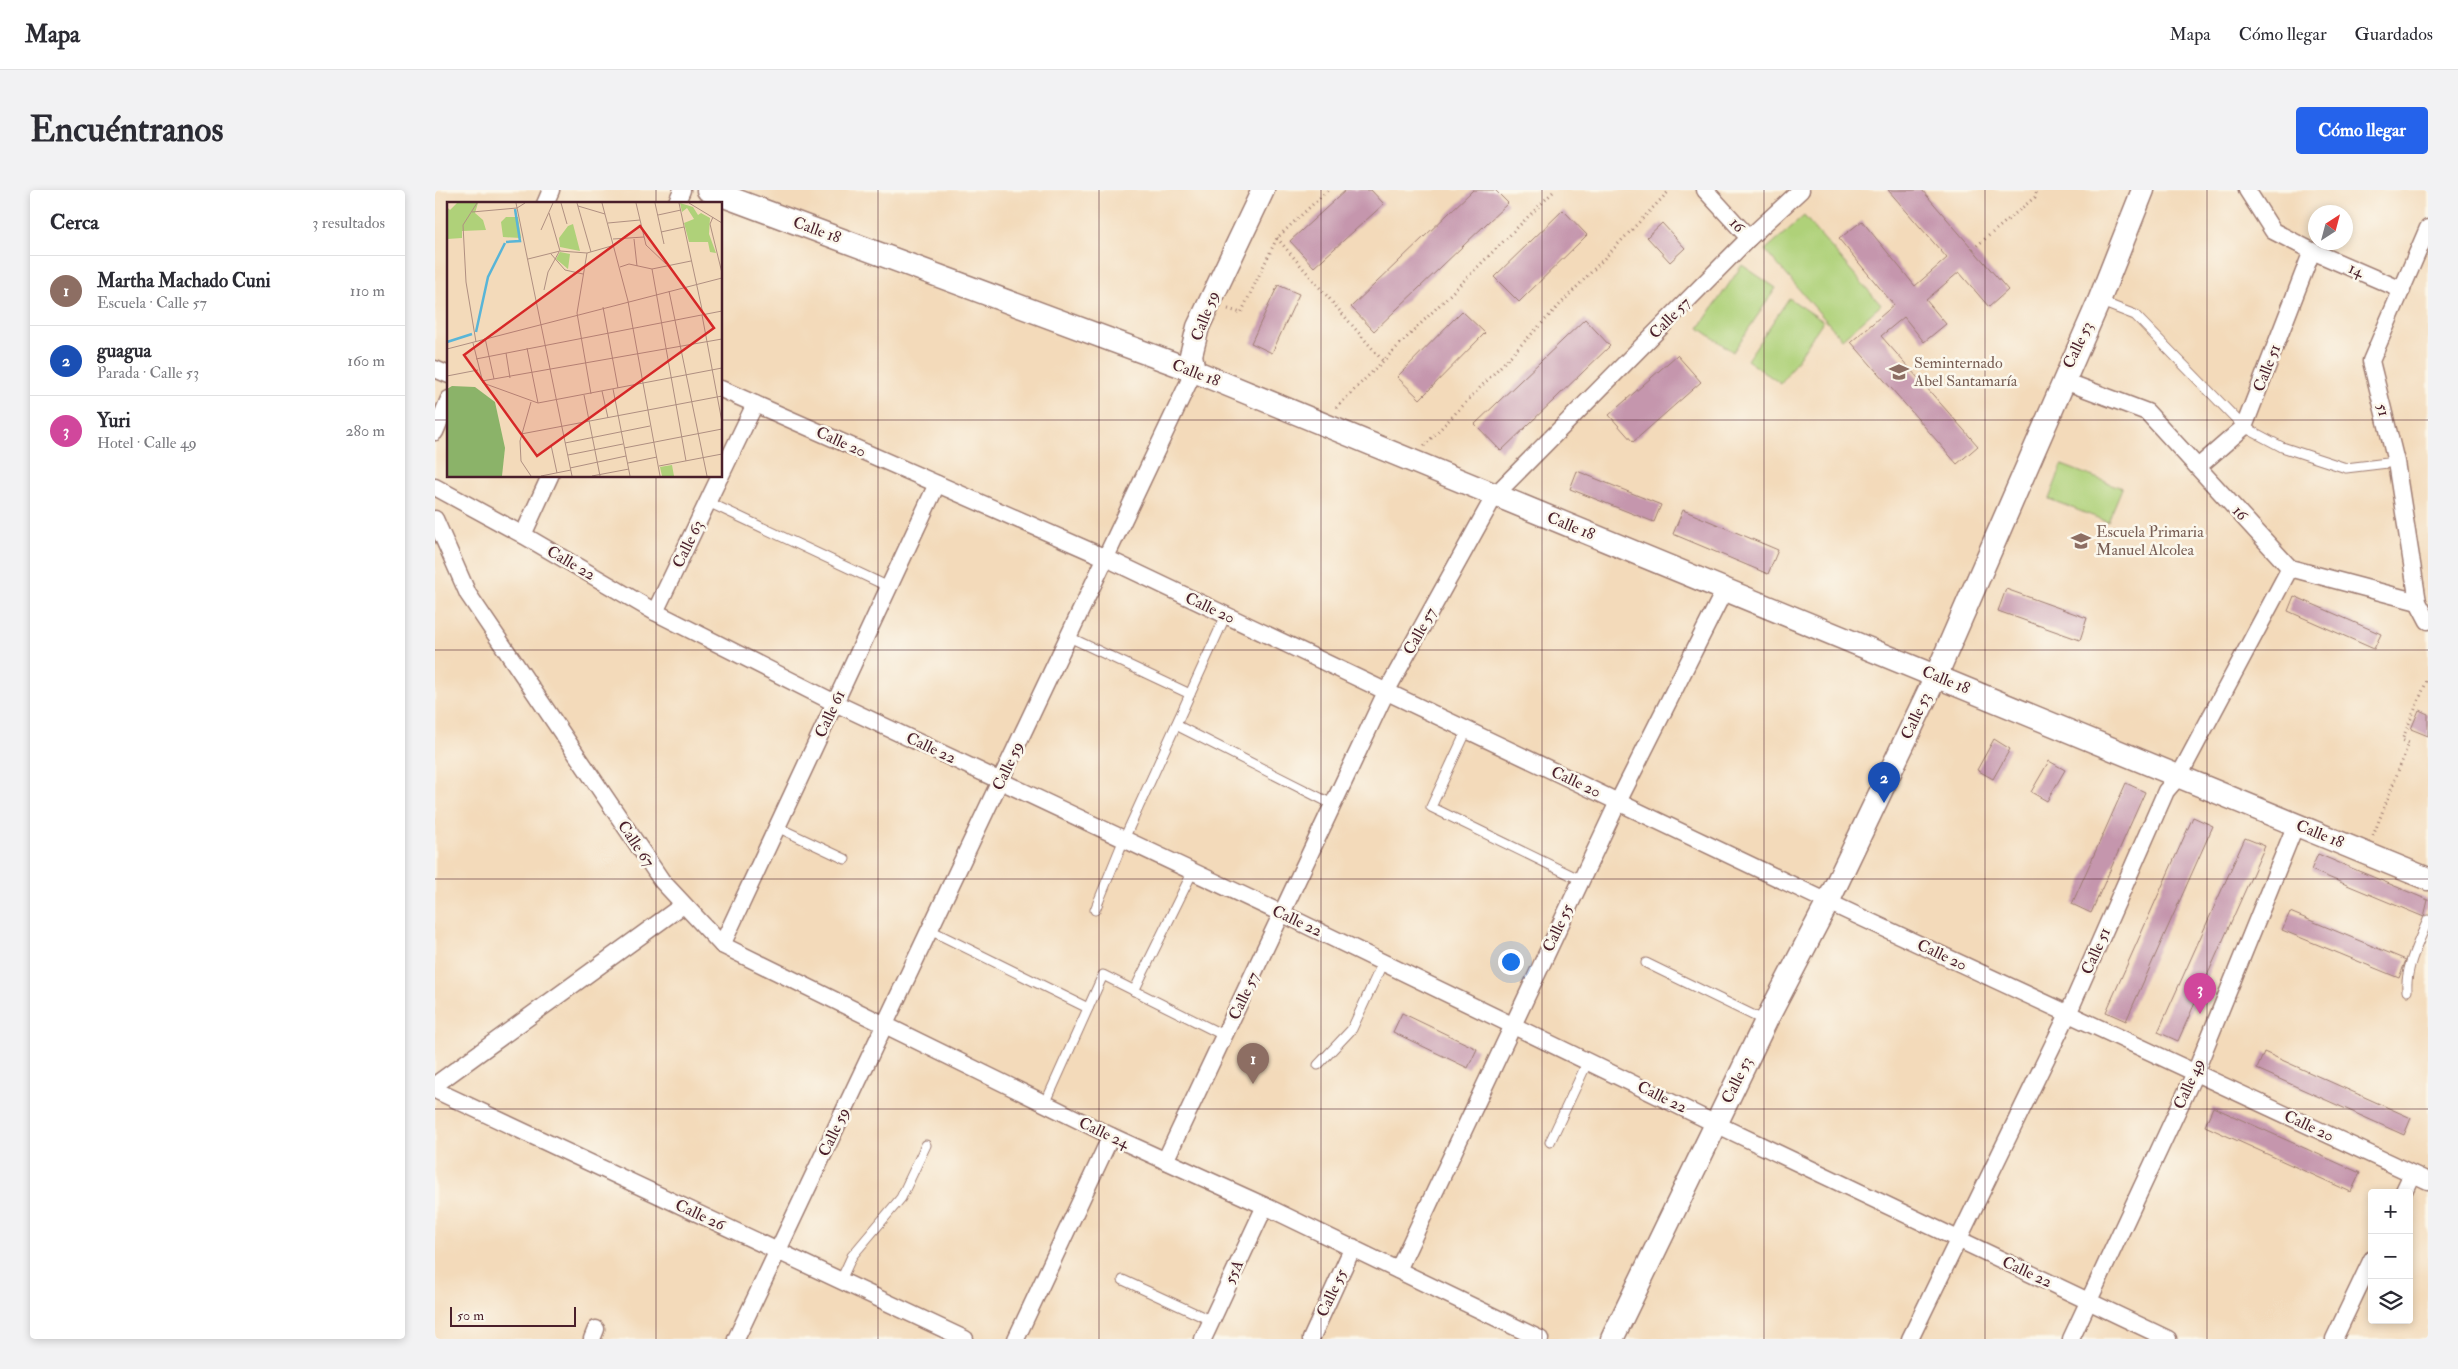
<!DOCTYPE html>
<html lang="es">
<head>
<meta charset="utf-8">
<style>
	:root { --surface:#fff; --page:#f2f2f3; --text:#2b2b33; --muted:#7c7c81; --line:#e1e1e2; --accent:#2563eb }
	body { margin:0; font-family:"IM FELL Double Pica",serif; background:var(--page); color:var(--text) }
	.controls { position:absolute; right:15px; bottom:15px; display:grid; overflow:hidden; border-radius:5px; box-shadow:0 2px 8px #0003 }
	.controls button { width:45px; height:45px; display:grid; place-items:center; padding:0; border:0; border-bottom:1px solid var(--line); background:var(--surface); color:var(--text); font:25px sans-serif }
	.compass { position:absolute; left:1873px; top:15px; width:45px; height:45px; border-radius:50%; background:var(--surface); box-shadow:0 2px 8px #0003; rotate:36deg }
	.scale { position:absolute; left:15px; bottom:12px; width:126px; box-sizing:border-box; padding-left:5px; border:2px solid #4a1f2b; border-top:0; font-size:14px; line-height:18px; white-space:nowrap; color:#4a1f2b; -webkit-text-stroke:4px #fbf7ec; paint-order:stroke }
	.you { position:absolute; left:1075px; top:771px; width:18px; height:18px; margin:-12px; border:4px solid #fff; border-radius:50%; background:#1a73e8; box-shadow:0 0 0 8px #1a73e833 }
	.badge { display:grid; place-items:center; width:32px; height:32px; border-radius:50%; background:var(--accent); color:#fff; font-size:16px; font-weight:700 }
	.pin { position:absolute; translate:-50% -41px; filter:drop-shadow(0 1px 2px #0008) }
	.pin::after { content:''; position:absolute; top:26px; width:18px; height:15px; background:inherit; clip-path:polygon(0 0,100% 0,50% 100%) }
	.list { margin:0; padding:0; list-style:none }
	h2 { display:flex; justify-content:space-between; align-items:center; height:65px; margin:0; padding:0 20px; font-size:21px }
	h2 small { font-size:16px; font-weight:400; color:var(--muted) }
	.list li { display:grid; grid-template-columns:32px 1fr auto; gap:15px; align-items:center; box-sizing:border-box; height:70px; padding:0 20px; border-top:1px solid var(--line) }
	.list b { display:block; font-size:19px; white-space:nowrap }
	.list p { margin:0; font-size:16px; white-space:nowrap; color:var(--muted) }
	.list em { font-size:16px; font-style:normal; color:var(--muted) }
	.icon { flex:none; width:28px; height:28px; fill:none; stroke:currentColor; stroke-width:2; stroke-linecap:round; stroke-linejoin:round }
	.map { position:relative; flex:none; width:1993px; height:1149px; overflow:hidden; border-radius:5px }
	header { display:flex; align-items:center; gap:30px; box-sizing:border-box; height:70px; padding:0 25px; background:var(--surface); border-bottom:1px solid var(--line) }
	header strong { font-size:24px }
	nav { display:flex; gap:28px; margin-inline-start:auto; font-size:18px }
	.intro { display:flex; align-items:center; justify-content:space-between; box-sizing:border-box; height:120px; padding:0 30px }
	h1 { margin:0; font-size:35px }
	.button { padding:12px 22px; border-radius:5px; background:var(--accent); color:#fff; font-size:18px; font-weight:700 }
	main { display:flex; gap:30px; padding:0 30px }
	aside { flex:1; background:var(--surface); border-radius:5px; box-shadow:0 2px 8px #0003 }
	.map>svg:first-child { display:block }
	.green { fill:#afd179; stroke:#7c7852 }
	.building { fill:#c596ad }
	.lines { fill:none; stroke-linecap:round; stroke-linejoin:round }
	.lane-casing { stroke:#9e7c72; stroke-width:11 }
	.street-casing { stroke:#9e7c72; stroke-width:19 }
	.secondary-casing { stroke:#9e7c72; stroke-width:25 }
	.path { stroke:#9e7c72; stroke-width:3; stroke-dasharray:1 4; stroke-linecap:butt }
	.lane { stroke:#fff; stroke-width:9 }
	.street { stroke:#fff; stroke-width:16 }
	.secondary { stroke:#fff; stroke-width:22 }
	.grid { fill:none; stroke:#4a1f2b; stroke-width:1; stroke-opacity:0.55 }
	.labels { text-anchor:middle; dominant-baseline:central; stroke-width:5; stroke-linejoin:round; paint-order:stroke }
	.street-label { font-size:16px; fill:#4a1f2b; stroke:#fbf7ec }
	.education-label { font-size:16px; fill:#785e54; stroke:#fbf7ec; text-anchor:start }
	.inset-river { fill:none; stroke:#59b5d7; stroke-width:2.5 }
	.inset-road { fill:none; stroke:#af8f81; stroke-width:1 }
	.view { fill:#d62828; fill-opacity:0.15; stroke:#d62828; stroke-width:2.5 }
	.inset-edge { fill:none; stroke:#4a1f2b; stroke-width:2.5 }
</style>
</head>
<body>
<header>
<strong>Mapa</strong>
<nav><a>Mapa</a><a>Cómo llegar</a><a>Guardados</a></nav>
</header>
<div class="intro"><h1>Encuéntranos</h1><a class="button">Cómo llegar</a></div>
<main>
<aside>
<h2>Cerca<small>3 resultados</small></h2>
<ul class="list">
<li><span class="badge" style="background:#8d6e63">1</span><div><b>Martha Machado Cuni</b><p>Escuela · Calle 57</p></div><em>110 m</em></li>
<li><span class="badge" style="background:#1a4fb4">2</span><div><b>guagua</b><p>Parada · Calle 53</p></div><em>160 m</em></li>
<li><span class="badge" style="background:#d1479c">3</span><div><b>Yuri</b><p>Hotel · Calle 49</p></div><em>280 m</em></li>
</ul>
</aside>
<div class="map">
<svg width="1993" height="1149" viewBox="0 0 1993 1149">
	<rect width="100%" height="100%" fill="#fbf7ec"/>
	<filter id="ink" filterUnits="userSpaceOnUse"><feTurbulence type="fractalNoise" baseFrequency=".02" numOctaves="2"/><feDisplacementMap in="SourceGraphic" scale="10" xChannelSelector="R" yChannelSelector="G"/><feConvolveMatrix kernelMatrix="1 2 1 2 8 2 1 2 1" color-interpolation-filters="sRGB"/></filter>
	<filter id="wash" filterUnits="userSpaceOnUse"><feTurbulence type="fractalNoise" baseFrequency=".0096" numOctaves="4" result="noise"/><feDisplacementMap in="SourceGraphic" scale="20" xChannelSelector="R" yChannelSelector="G"/><feGaussianBlur stdDeviation="1.12" result="paint"/><feColorMatrix in="noise" values="0 0 0 0 0 0 0 0 0 0 0 0 0 0 0 0 0 1.4 0 .05"/><feComposite in="paint" operator="in"/></filter>
	<g filter="url(#wash)">
		<rect width="100%" height="100%" fill="#f3daba"/>
		<g class="green">
			<polygon points="1369,26 1446,115 1407,149 1330,60"/>
			<polygon points="1307,75 1341,98 1298,162 1264,138"/>
			<polygon points="1354,108 1388,131 1346,194 1312,170"/>
			<polygon points="1627,275 1687,298 1673,332 1614,309"/>
		</g>
		<g id="blocks">
			<g class="building">
				<polygon points="911,0 936,0 949,14 879,77 855,51"/>
				<polygon points="1038,0 1060,0 1073,13 939,141 916,117"/>
				<polygon points="1453,0 1487,0 1573,100 1554,117 1524,82 1491,110 1511,134 1489,152 1469,127 1446,146 1543,256 1522,274 1416,152 1459,115 1404,49 1427,31 1480,96 1512,68"/>
				<polygon points="1128,20 1152,45 1084,112 1059,87"/>
				<polygon points="1227,33 1250,58 1235,72 1212,47"/>
				<polygon points="843,95 864,104 837,163 816,153"/>
				<polygon points="1027,121 1050,143 985,209 962,187"/>
				<polygon points="1150,129 1175,156 1066,261 1040,234"/>
				<polygon points="1242,165 1266,192 1198,252 1174,225"/>
				<polygon points="1142,281 1226,315 1219,332 1135,299"/>
				<polygon points="1248,320 1343,360 1333,384 1238,344"/>
				<polygon points="1571,399 1652,428 1645,450 1563,421"/>
				<polygon points="1859,406 1946,444 1939,459 1853,421"/>
				<polygon points="1984,520 1993,524 1993,546 1976,539"/>
				<polygon points="1559,549 1575,559 1558,589 1542,580"/>
				<polygon points="1614,571 1630,580 1612,611 1596,602"/>
				<polygon points="1691,593 1710,602 1656,723 1637,714"/>
				<polygon points="1758,627 1778,636 1691,831 1671,822"/>
				<polygon points="1810,648 1830,656 1743,851 1723,842"/>
				<polygon points="1883,664 1993,710 1989,727 1876,680"/>
				<polygon points="1855,722 1971,770 1964,788 1847,740"/>
				<polygon points="967,823 1042,859 1033,878 958,842"/>
				<polygon points="1829,862 1976,928 1969,945 1822,879"/>
				<polygon points="1778,917 1925,983 1916,1002 1770,936"/>
			</g>
		</g>
	</g>
	<g filter="url(#ink)">
		<use href="#blocks" fill-opacity="0" stroke="#9e7c72" stroke-width="1"/>
		<g class="lines">
			<defs>
				<g id="lane">
					<polyline points="1664,111 1700,125 1809,237 1847,257 1911,278 1961,272"/>
					<polyline points="273,312 454,397"/>
					<polyline points="634,447 755,504"/>
					<polyline points="741,535 899,615"/>
					<polyline points="1032,540 996,617 1146,690"/>
					<polyline points="342,637 410,669"/>
					<polyline points="660,720 689,649 791,425"/>
					<polyline points="495,740 653,818"/>
					<polyline points="1211,773 1330,831"/>
					<polyline points="699,801 758,681"/>
					<path d="M 1972,801 C 1970,778 1984,751 1993,730"/>
					<polyline points="883,875 917,839 948,772"/>
					<polyline points="610,914 668,785 790,846"/>
					<polyline points="1115,952 1153,871"/>
					<polyline points="406,1090 417,1066 466,1008 491,955"/>
					<polyline points="688,1090 777,1131"/>
				</g>
				<g id="street">
					<polyline points="1270,0 1314,48"/>
					<polyline points="1812,0 1838,41 1877,61 1967,100"/>
					<polyline points="110,14 116,0"/>
					<polyline points="241,14 247,0"/>
					<polyline points="1993,38 1936,171 1961,272 1983,412 1993,431"/>
					<polyline points="0,179 14,185"/>
					<polyline points="1627,190 1712,222 1855,378 1983,412"/>
					<polyline points="286,199 671,368 1393,712 1993,991"/>
					<polyline points="0,242 14,209"/>
					<polyline points="1763,277 1809,237 1877,61"/>
					<polyline points="286,285 320,214"/>
					<polyline points="0,297 88,345 220,422 400,513 848,724 1281,934 1733,1149"/>
					<polyline points="0,329 33,404 227,691 287,755 676,946 830,1016 1105,1149"/>
					<polyline points="88,345 115,286"/>
					<polyline points="220,422 285,286"/>
					<polyline points="287,755 502,294"/>
					<polyline points="0,895 248,715"/>
					<polyline points="0,900 530,1149"/>
					<polyline points="730,971 951,502 1060,305 1314,48 1366,0"/>
					<polyline points="1968,1003 1977,984"/>
					<polyline points="963,1080 1183,612 1290,399"/>
					<polyline points="157,1149 161,1139"/>
					<polyline points="301,1149 759,181"/>
					<polyline points="581,1149 676,946"/>
					<polyline points="768,1149 830,1016"/>
					<polyline points="876,1149 918,1057"/>
					<polyline points="1475,1149 1633,824 1731,601 1744,586 1855,378"/>
					<polyline points="1636,1149 1760,883 1861,634"/>
					<polyline points="1899,1149 1937,1069"/>
				</g>
				<g id="secondary">
					<polyline points="273,0 759,181 1993,689"/>
					<polyline points="759,181 756,165 763,137 828,0"/>
					<polyline points="1177,1149 1331,831 1393,712 1501,486 1664,111 1708,0"/>
				</g>
			</defs>
			<use href="#lane" class="lane-casing"/>
			<use href="#street" class="street-casing"/>
			<use href="#secondary" class="secondary-casing"/>
			<g class="path">
				<polyline points="842,48 948,171"/>
				<polyline points="1538,59 1600,7 1602,0"/>
				<polyline points="793,119 806,123 842,48 893,0"/>
				<polyline points="901,218 1120,0"/>
				<polyline points="989,256 1235,0"/>
				<polyline points="1938,646 1974,553 1967,550 1993,488"/>
			</g>
			<use href="#lane" class="lane"/>
			<use href="#street" class="street"/>
			<use href="#secondary" class="secondary"/>
		</g>
	</g>
	<path class="grid" d="M 221,0 L 221,14M 443,0 L 443,1149M 664,0 L 664,1149M 886,0 L 886,1149M 1107,0 L 1107,1149M 1329,0 L 1329,1149M 1550,0 L 1550,1149M 1772,0 L 1772,1149M 0,230 L 14,230M 286,230 L 1993,230M 221,286 L 221,1149M 0,460 L 1993,460M 0,689 L 1993,689M 0,919 L 1993,919"/>
	<defs>
		<symbol id="school-bare" viewBox="-9 -9 18 18"><path d="M0-5L7-2L0 1L-7-2ZM-4 1L0 2.5L4 1V4Q0 6-4 4Z" fill="#8d6e63" stroke="#fbf7ec" stroke-width="2.5" paint-order="stroke"/></symbol>
	</defs>
	<g fill-rule="evenodd">
		<use href="#school-bare" x="1450" y="168" width="28" height="28"/>
		<use href="#school-bare" x="1632" y="337" width="28" height="28"/>
	</g>
	<g class="labels">
		<g class="street-label">
			<text transform="translate(1302 35) rotate(47)">16</text>
			<text transform="translate(382 40) rotate(20)">Calle 18</text>
			<text transform="translate(1921 80) rotate(23)">14</text>
			<text transform="translate(770 126) rotate(-69)">Calle 59</text>
			<text transform="translate(1235 128) rotate(-45)">Calle 57</text>
			<text transform="translate(1643 155) rotate(-65)">Calle 53</text>
			<text transform="translate(1832 178) rotate(-69)">Calle 51</text>
			<text transform="translate(761 183) rotate(21)">Calle 18</text>
			<text transform="translate(1948 220) rotate(76)">51</text>
			<text transform="translate(406 252) rotate(24)">Calle 20</text>
			<text transform="translate(1805 323) rotate(47)">16</text>
			<text transform="translate(1136 336) rotate(22)">Calle 18</text>
			<text transform="translate(253 354) rotate(-64)">Calle 63</text>
			<text transform="translate(136 373) rotate(30)">Calle 22</text>
			<text transform="translate(775 418) rotate(25)">Calle 20</text>
			<text transform="translate(985 441) rotate(-61)">Calle 57</text>
			<text transform="translate(1511 490) rotate(22)">Calle 18</text>
			<text transform="translate(395 524) rotate(-65)">Calle 61</text>
			<text transform="translate(1481 526) rotate(-65)">Calle 53</text>
			<text transform="translate(496 558) rotate(25)">Calle 22</text>
			<text transform="translate(573 576) rotate(-65)">Calle 59</text>
			<text transform="translate(1141 592) rotate(25)">Calle 20</text>
			<text transform="translate(1885 644) rotate(22)">Calle 18</text>
			<text transform="translate(201 654) rotate(56)">Calle 67</text>
			<text transform="translate(862 731) rotate(25)">Calle 22</text>
			<text transform="translate(1123 738) rotate(-65)">Calle 55</text>
			<text transform="translate(1661 761) rotate(-66)">Calle 51</text>
			<text transform="translate(1507 765) rotate(25)">Calle 20</text>
			<text transform="translate(809 806) rotate(-65)">Calle 57</text>
			<text transform="translate(1302 890) rotate(-64)">Calle 53</text>
			<text transform="translate(1754 894) rotate(-66)">Calle 49</text>
			<text transform="translate(1227 907) rotate(26)">Calle 22</text>
			<text transform="translate(1874 936) rotate(25)">Calle 20</text>
			<text transform="translate(399 942) rotate(-65)">Calle 59</text>
			<text transform="translate(669 943) rotate(25)">Calle 24</text>
			<text transform="translate(265 1025) rotate(25)">Calle 26</text>
			<text transform="translate(799 1082) rotate(-65)">55A</text>
			<text transform="translate(1592 1082) rotate(25)">Calle 22</text>
			<text transform="translate(897 1103) rotate(-65)">Calle 55</text>
		</g>
		<g class="education-label">
			<text x="1479" y="173">Seminternado<tspan x="1479" dy="18">Abel Santamaría</tspan></text>
			<text x="1661" y="342">Escuela Primaria<tspan x="1661" dy="18">Manuel Alcolea</tspan></text>
		</g>
	</g>
	<g transform="translate(12 12)">
		<rect width="275" height="275" fill="#f3daba"/>
		<path d="M 10,1 L 31,1 L 28,11 L 36,18 L 39,28 L 15,29 L 15,36 L 0,37 L 0,5 L 3,8 ZM 233,1 L 246,5 L 251,13 L 254,11 L 263,16 L 262,32 L 269,51 L 263,50 L 261,40 L 242,40 L 237,21 L 247,17 L 240,6 L 235,10 ZM 59,15 L 71,15 L 74,36 L 56,35 L 54,20 ZM 126,22 L 133,49 L 113,45 L 112,36 L 121,24 ZM 113,50 L 123,52 L 121,67 L 109,57 ZM 225,263 L 227,274 L 215,274 L 213,265 Z" fill="#afd179"/>
		<path d="M 5,184 L 28,185 L 48,200 L 58,246 L 55,274 L 0,274 L 0,187 Z" fill="#8bb369"/>
		<path class="inset-river" d="M 59,40 L 73,39 L 68,7M 29,130 L 41,75 L 58,41M 0,140 L 25,132"/>
		<path class="inset-road" d="M 69,1 L 125,274M 114,1 L 120,22M 130,1 L 144,50M 155,1 L 181,99 L 213,274M 189,1 L 199,43 L 219,62M 208,1 L 217,42M 232,1 L 256,112M 242,1 L 275,21M 131,4 L 158,12M 25,10 L 70,6 L 78,1M 102,11 L 113,49M 211,13 L 234,8M 266,15 L 263,22 L 275,71M 161,21 L 193,18M 94,28 L 106,1M 214,30 L 237,25M 166,37 L 197,35M 187,37 L 190,64M 140,51 L 130,111 L 144,192M 104,52 L 118,68 L 136,72M 81,57 L 113,49 L 140,51 L 168,43M 173,65 L 182,62 L 205,67 L 244,59M 205,67 L 239,259M 97,88 L 101,70 L 112,50M 222,89 L 260,274M 156,105 L 171,186M 255,113 L 275,220M 38,136 L 47,177M 29,140 L 19,80 L 16,23 L 30,1M 26,141 L 36,181 L 91,201 L 275,166M 80,146 L 91,201M 0,147 L 275,76M 59,151 L 63,176M 29,157 L 275,109M 0,174 L 31,168M 35,179 L 275,137M 166,187 L 183,274M 155,189 L 161,216M 137,193 L 153,274M 74,232 L 275,194M 118,241 L 203,224M 104,243 L 110,271M 177,246 L 275,227M 121,253 L 176,242M 181,261 L 210,255M 212,264 L 275,252M 123,266 L 179,254M 84,274 L 74,259 L 73,239 L 84,200M 94,274 L 124,268M 145,274 L 182,267"/>
		<path class="view" d="M 193,24 L 267,126 L 90,254 L 17,153 Z"/>
		<rect width="275" height="275" class="inset-edge"/>
	</g>
</svg>
<div class="controls">
<button>+</button>
<button>−</button>
<button><svg class="icon" aria-label="layers" viewBox="0 0 24 24"><path d="M12 4l9 5-9 5-9-5zM3 14l9 5 9-5"/></svg></button>
</div>
<svg class="compass" viewBox="-18 -18 36 36"><path d="M0-13l5 13h-10z" fill="#e53935"/><path d="M0 13l5-13h-10z" fill="#7c7c81"/></svg>
<div class="scale">50 m</div>
<div class="you"></div>
<div class="pin badge" style="left:818px;top:894px;background:#8d6e63">1</div>
<div class="pin badge" style="left:1449px;top:613px;background:#1a4fb4">2</div>
<div class="pin badge" style="left:1765px;top:824px;background:#d1479c">3</div>
</div>
</main>
</body>
</html>
